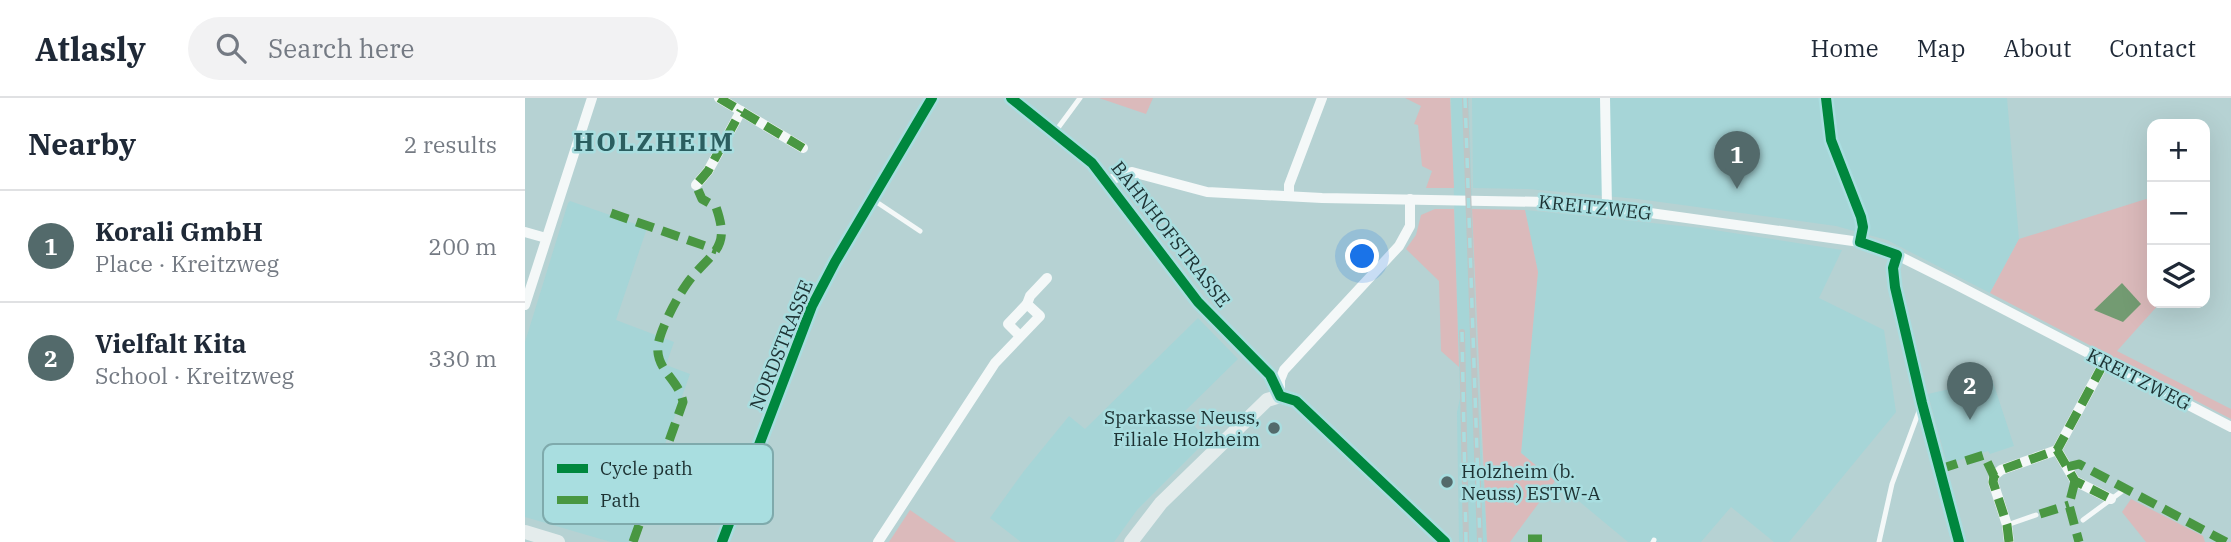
<!DOCTYPE html>
<html lang="en">
<head>
<meta charset="utf-8">
<style>
	:root { --surface:#fff; --page:#f2f2f3; --text:#1f2937; --muted:#747a83; --line:#e0e1e3; --accent:#536a6b }
	body { margin:0; font-family:"IBM Plex Serif",serif; background:var(--page); color:var(--text) }
	.controls { position:absolute; right:21px; top:21px; display:grid; overflow:hidden; border-radius:14px; box-shadow:0 7px 28px #0002 }
	.controls button { width:63px; height:63px; display:grid; place-items:center; padding:0; border:0; border-bottom:2px solid var(--line); background:var(--surface); color:var(--text); font:35px sans-serif }
	.you { position:absolute; left:838px; top:159px; width:24px; height:24px; margin:-18px; border:5px solid #fff; border-radius:50%; background:#1a73e8; box-shadow:0 0 0 10px #1a73e833 }
	.badge { display:grid; place-items:center; width:46px; height:46px; border-radius:50%; background:var(--accent); color:#fff; font-size:23px; font-weight:700 }
	.pin { position:absolute; translate:-50% -58px; filter:drop-shadow(0 2px 4px #0008) }
	.pin::after { content:''; position:absolute; top:37px; width:24px; height:21px; background:inherit; clip-path:polygon(0 0,100% 0,50% 100%) }
	.list { margin:0; padding:0; list-style:none }
	h2 { display:flex; justify-content:space-between; align-items:center; height:91px; margin:0; padding:0 28px; font-size:30px }
	h2 small { font-size:23px; font-weight:400; color:var(--muted) }
	.list li { display:grid; grid-template-columns:46px 1fr auto; gap:21px; align-items:center; box-sizing:border-box; height:112px; padding:0 28px; border-top:2px solid var(--line) }
	.list b { display:block; font-size:26px; white-space:nowrap }
	.list p { margin:0; font-size:23px; white-space:nowrap; color:var(--muted) }
	.list em { font-size:23px; font-style:normal; color:var(--muted) }
	.icon { flex:none; width:38px; height:38px; fill:none; stroke:currentColor; stroke-width:2; stroke-linecap:round; stroke-linejoin:round }
	.map { position:relative; flex:none; width:1706px; height:444px; overflow:hidden }
	header { display:flex; align-items:center; gap:42px; box-sizing:border-box; height:98px; padding:0 35px; background:var(--surface); border-bottom:2px solid var(--line) }
	header strong { font-size:33px }
	nav { display:flex; gap:38px; margin-inline-start:auto; font-size:24px }
	.search { width:490px; height:63px; background:var(--page); display:flex; align-items:center; gap:18px; box-sizing:border-box; padding:0 24px; border-radius:38px; color:var(--muted); font-size:26px }
	main { display:flex }
	aside { flex:1; background:var(--surface) }
	.map>svg:first-child { display:block }
	.built { fill:#a6d5d7 }
	.green { fill:#dbbabb }
	.water { fill:#739b72 }
	.lines { fill:none; stroke-linecap:round; stroke-linejoin:round }
	.lane { stroke:#f4f8f8; stroke-width:5 }
	.street { stroke:#f4f8f8; stroke-width:10 }
	.secondary { stroke:#e4ecec; stroke-width:14 }
	.rail-casing { stroke:#bec5c5; stroke-width:6 }
	.rail { stroke:#a9dee0; stroke-width:3.5; stroke-dasharray:10; stroke-linecap:butt }
	.quiet { stroke:#499742; stroke-width:9; stroke-dasharray:18 9; stroke-linecap:butt }
	.cycleway-casing { stroke:#a9dee0; stroke-width:15 }
	.cycleway { stroke:#00873e; stroke-width:10 }
	.poi-dot { fill:#536a6b; stroke:#a9dee0; stroke-width:2.5 }
	.labels { text-anchor:middle; dominant-baseline:central; stroke-width:5; stroke-linejoin:round; paint-order:stroke }
	.street-label { font-size:19px; fill:#1d3233; stroke:#a9dee0 }
	.poi-label { font-size:19px; fill:#1d3233; stroke:#a9dee0; text-anchor:end }
	.district-label { font-size:26px; font-weight:bold; letter-spacing:2px; fill:#2b5e60; stroke:#a9dee0 }
	.key { fill:#a9dee0; stroke:#7faaac; stroke-width:2 }
	.key-label { font-size:19px; fill:#1d3233 }
</style>
</head>
<body>
<header>
<strong>Atlasly</strong>
<div class="search"><svg class="icon" aria-label="search" viewBox="0 0 24 24"><circle cx="10" cy="10" r="6"/><path d="M15 15l6 6"/></svg>Search here</div>
<nav><a>Home</a><a>Map</a><a>About</a><a>Contact</a></nav>
</header>
<main>
<aside>
<h2>Nearby<small>2 results</small></h2>
<ul class="list">
<li><span class="badge">1</span><div><b>Korali GmbH</b><p>Place · Kreitzweg</p></div><em>200 m</em></li>
<li><span class="badge">2</span><div><b>Vielfalt Kita</b><p>School · Kreitzweg</p></div><em>330 m</em></li>
</ul>
</aside>
<div class="map">
<svg width="1706" height="444" viewBox="0 0 1706 444">
	<rect width="100%" height="100%" fill="#b6d2d3"/>
	<g class="built">
		<polygon points="926,0 944,0 951,252 962,444 934,444 932,314 935,300"/>
		<polygon points="947,0 1482,0 1494,141 1465,195 1362,142 1311,128 1113,101 1003,91 948,90"/>
		<polygon points="45,103 122,130 91,222 149,244 141,267 165,276 105,444 86,444 0,419 0,244 43,105"/>
		<polygon points="1000,112 1176,130 1317,152 1294,200 1359,232 1371,314 1264,444 1249,444 1206,409 1176,444 1103,444 996,355 1013,174"/>
		<polygon points="673,220 713,261 658,315 682,342 612,412 589,444 496,444 465,420 499,373 544,318 560,331"/>
		<polygon points="1467,281 1489,348 1465,356 1463,353 1422,366 1403,296"/>
	</g>
	<g class="green">
		<polygon points="574,0 628,0 621,16"/>
		<polygon points="880,0 925,0 929,90 901,90 907,73 897,68 893,27 889,26 896,8"/>
		<polygon points="1621,101 1627,105 1627,205 1635,205 1592,253 1706,311 1706,321 1465,195 1494,141"/>
		<polygon points="910,111 929,111 934,269 916,253 914,183 881,151 891,137 896,117"/>
		<polygon points="947,111 1000,112 1013,174 996,355 1030,383 985,444 962,444"/>
		<polygon points="1606,401 1678,438 1680,444 1621,444 1597,414"/>
		<polygon points="385,412 431,444 364,444"/>
	</g>
	<polygon class="water" points="1597,185 1616,206 1598,224 1569,212"/>
	<g class="lines">
		<g class="lane">
			<polyline points="530,34 555,0"/>
			<polyline points="347,101 395,133"/>
			<polyline points="1558,422 1600,391"/>
			<polyline points="1482,427 1511,417"/>
			<polyline points="1128,444 1129,442"/>
			<polyline points="1354,444 1367,386 1397,305"/>
		</g>
		<g class="street">
			<polyline points="194,0 278,50"/>
			<polyline points="486,0 567,65 673,204 745,277 755,298"/>
			<polyline points="1080,0 1082,109"/>
			<polyline points="1301,0 1306,42 1336,119 1338,129 1335,144"/>
			<polyline points="582,83 607,74 682,94 797,100 1022,104 1082,109 1335,144 1372,157 1428,185 1706,329"/>
			<polyline points="171,87 183,73 216,13"/>
			<polyline points="764,98 764,87 797,0"/>
			<polyline points="0,134 21,140"/>
			<polyline points="1372,157 1368,170 1370,189 1397,305"/>
			<polyline points="0,207 67,0"/>
			<polyline points="495,238 483,226 502,206"/>
			<polyline points="755,291 755,282 759,272 874,148 885,128 885,101"/>
			<polyline points="1532,352 1550,383 1586,401"/>
			<polyline points="197,444 287,208 310,164 407,0"/>
			<polyline points="353,444 470,265 515,218 502,206 505,198 522,180"/>
			<polyline points="1484,444 1482,427 1468,384 1469,378 1476,372 1532,352 1580,263"/>
		</g>
		<g class="secondary">
			<polyline points="0,434 33,444"/>
			<polyline points="606,444 636,405 742,302 755,298 771,303 920,444"/>
		</g>
		<defs>
			<g id="rail">
				<polyline points="940,0 955,444"/>
				<polyline points="937,234 941,444"/>
			</g>
		</defs>
		<use href="#rail" class="rail-casing"/>
		<use href="#rail" class="rail"/>
		<g class="quiet">
			<polyline points="194,0 278,50"/>
			<polyline points="86,115 192,152"/>
			<polyline points="1532,352 1550,383 1586,401"/>
			<polyline points="1542,369 1554,366 1701,444"/>
			<polyline points="1415,371 1459,357 1469,378"/>
			<polyline points="1550,383 1544,407 1554,444"/>
			<polyline points="1515,416 1544,407"/>
			<polyline points="1003,441 1017,441"/>
			<path d="M 108,444 L 158,304 C 154,281 130,272 133,247 C 136,229 155,193 167,179 C 190,152 205,149 191,109 L 177,101 L 171,87 L 183,73 L 216,13"/>
			<polyline points="1484,444 1482,427 1468,384 1469,378 1476,372 1532,352 1580,263"/>
		</g>
		<defs>
			<g id="cycleway">
				<polyline points="486,0 567,65 673,204 745,277 755,298 771,303 920,444"/>
				<polyline points="1301,0 1306,42 1336,119 1338,129 1335,144 1372,157 1368,170 1370,189 1397,305 1434,444"/>
				<polyline points="197,444 287,208 310,164 407,0"/>
			</g>
		</defs>
		<use href="#cycleway" class="cycleway-casing"/>
		<use href="#cycleway" class="cycleway"/>
	</g>
	<g class="poi-dot">
		<circle cx="749" cy="330" r="7"/>
		<circle cx="922" cy="384" r="7"/>
	</g>
	<g class="labels">
		<g class="street-label">
			<text transform="translate(1070 109) rotate(6)">KREITZWEG</text>
			<text transform="translate(646 136) rotate(52)">BAHNHOFSTRASSE</text>
			<text transform="translate(256 247) rotate(-68)">NORDSTRASSE</text>
			<text transform="translate(1614 281) rotate(27)">KREITZWEG</text>
		</g>
		<g class="poi-label">
			<text x="735" y="319">Sparkasse Neuss,<tspan x="735" dy="22">Filiale Holzheim</tspan></text>
			<text x="936" y="373" text-anchor="start">Holzheim (b.<tspan x="936" dy="22">Neuss) ESTW-A</tspan></text>
		</g>
		<g class="district-label">
			<text x="129" y="43">HOLZHEIM</text>
		</g>
	</g>
	<rect x="18" y="346" width="230" height="80" rx="10" class="key"/>
	<rect x="32" y="366" width="31" height="9" fill="#00873e"/>
	<rect x="32" y="398" width="31" height="8" fill="#499742"/>
	<g class="key-label">
		<text x="75" y="377">Cycle path</text>
		<text x="75" y="409">Path</text>
	</g>
</svg>
<div class="controls">
<button>+</button>
<button>−</button>
<button><svg class="icon" aria-label="layers" viewBox="0 0 24 24"><path d="M12 4l9 5-9 5-9-5zM3 14l9 5 9-5"/></svg></button>
</div>
<div class="you"></div>
<div class="pin badge" style="left:1212px;top:91px">1</div>
<div class="pin badge" style="left:1445px;top:322px">2</div>
</div>
</main>
</body>
</html>
